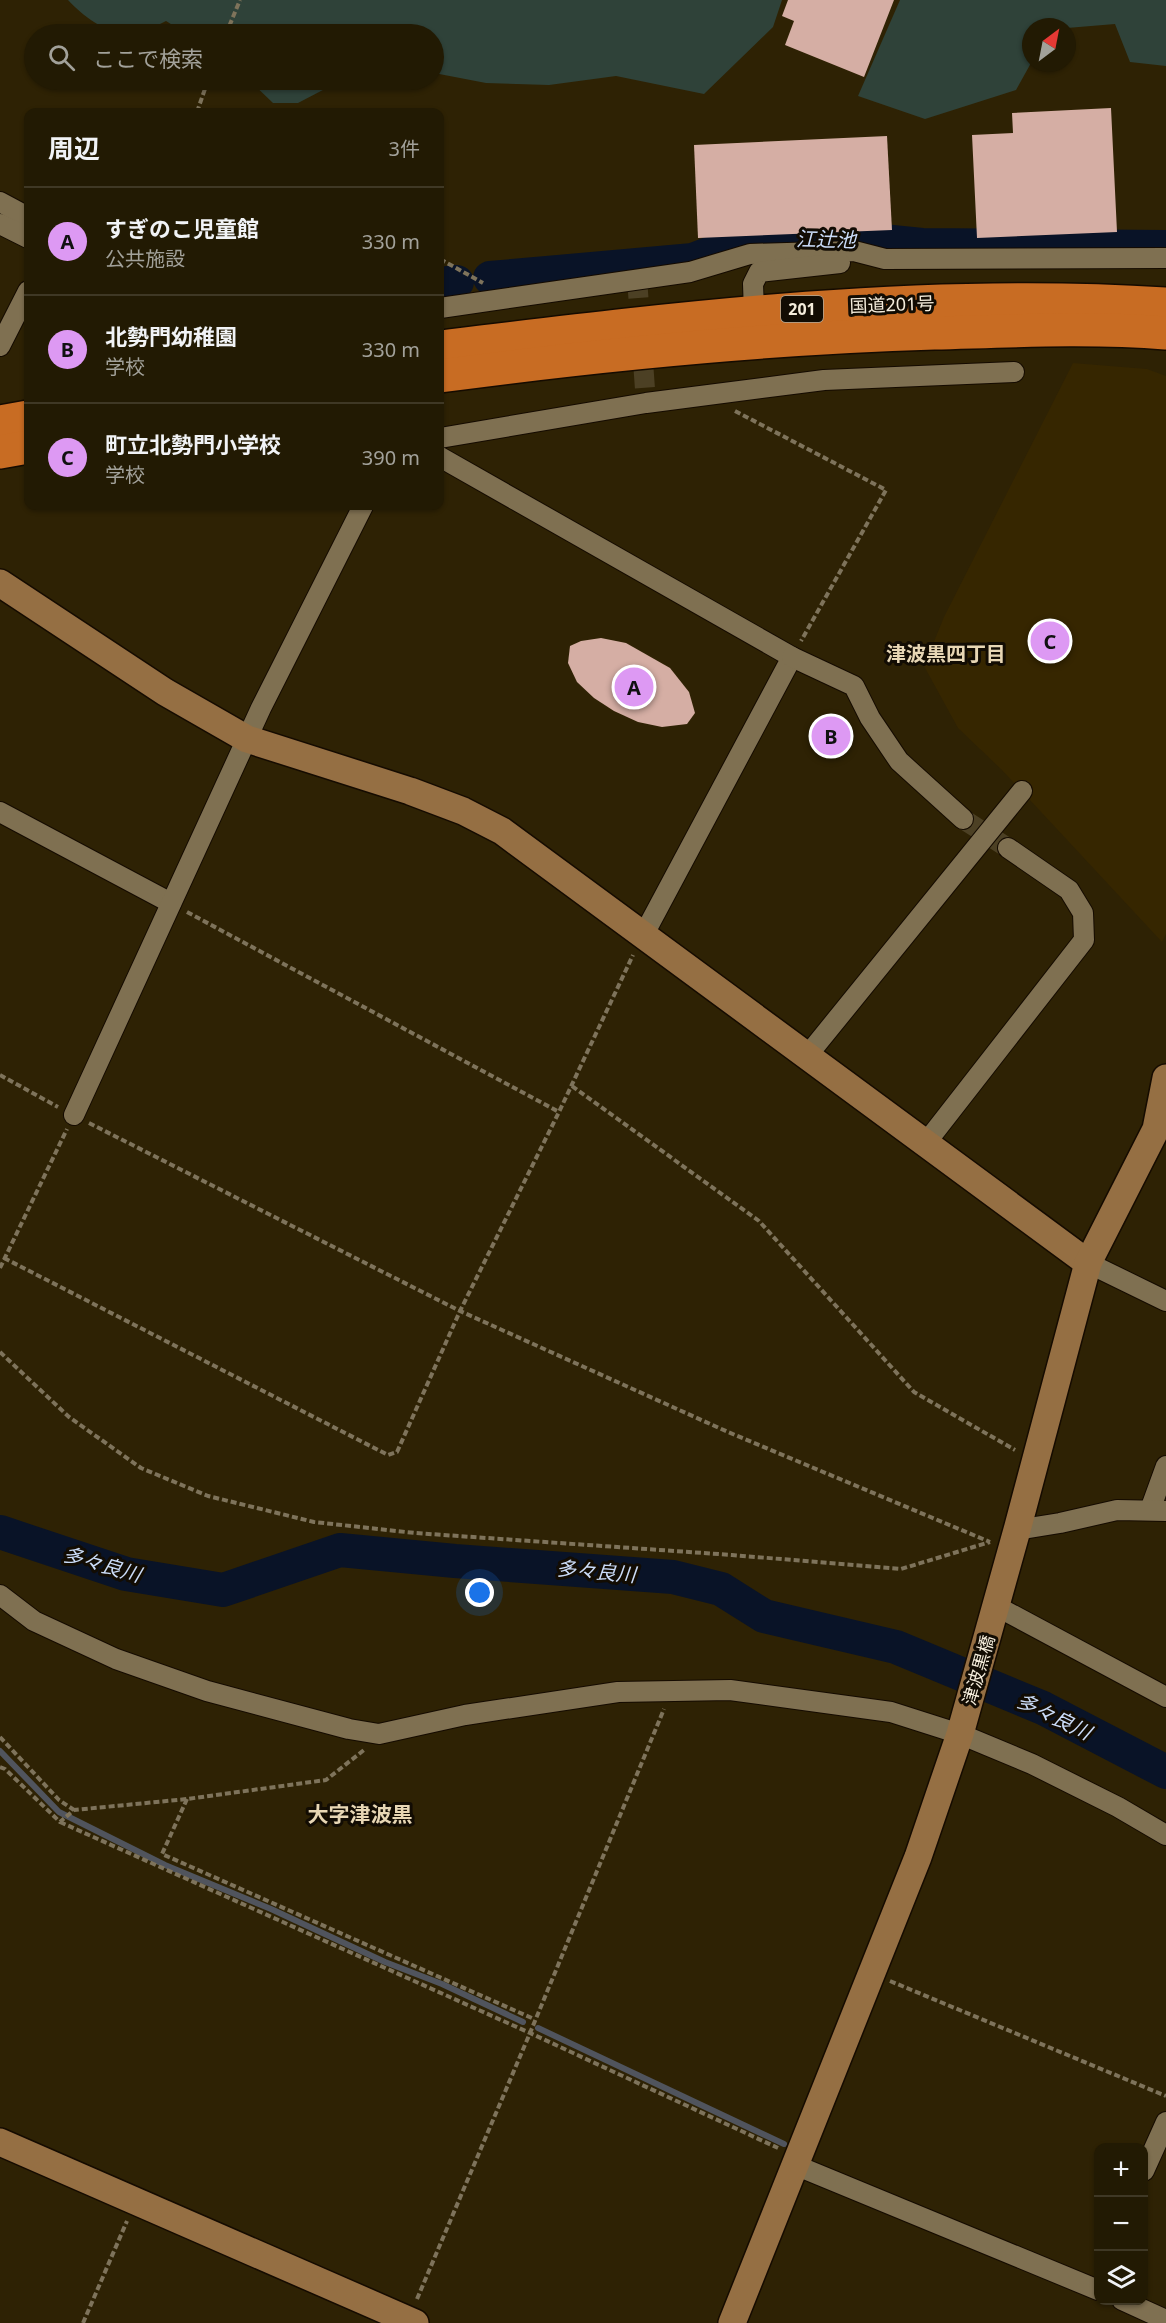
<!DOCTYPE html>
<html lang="ja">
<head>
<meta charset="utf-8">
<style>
	:root { --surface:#221a03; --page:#2a230d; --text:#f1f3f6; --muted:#a2a19a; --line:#3f3825; --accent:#dd99f3 }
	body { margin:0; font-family:"Noto Sans","Noto Sans JP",sans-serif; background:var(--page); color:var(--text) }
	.controls { position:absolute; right:18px; bottom:18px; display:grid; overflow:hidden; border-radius:12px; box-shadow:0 2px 4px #0004 }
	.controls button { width:54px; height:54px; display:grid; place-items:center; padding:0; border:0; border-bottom:2px solid var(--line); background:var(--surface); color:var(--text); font:30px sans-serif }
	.compass { position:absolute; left:1022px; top:18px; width:54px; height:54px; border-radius:50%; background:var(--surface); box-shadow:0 2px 4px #0004; rotate:32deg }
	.you { position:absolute; left:480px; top:1593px; width:21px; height:21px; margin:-15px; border:4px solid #fff; border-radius:50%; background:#1a73e8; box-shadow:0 0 0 9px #1a73e833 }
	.badge { display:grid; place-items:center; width:39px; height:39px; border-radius:50%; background:var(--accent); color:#111; font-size:20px; font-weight:700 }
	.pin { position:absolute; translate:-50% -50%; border:3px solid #fff; box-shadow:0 2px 6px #0006 }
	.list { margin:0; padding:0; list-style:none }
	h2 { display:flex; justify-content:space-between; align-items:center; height:78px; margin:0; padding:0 24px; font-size:26px }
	h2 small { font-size:20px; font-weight:400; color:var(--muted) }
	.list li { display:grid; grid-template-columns:39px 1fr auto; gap:18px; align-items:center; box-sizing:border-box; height:108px; padding:0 24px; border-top:2px solid var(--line) }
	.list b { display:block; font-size:22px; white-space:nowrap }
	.list p { margin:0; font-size:20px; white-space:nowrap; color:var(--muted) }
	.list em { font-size:20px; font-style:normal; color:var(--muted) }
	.icon { flex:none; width:33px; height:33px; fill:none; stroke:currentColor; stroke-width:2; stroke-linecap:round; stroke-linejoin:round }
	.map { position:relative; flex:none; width:1166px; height:2323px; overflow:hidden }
	.search { position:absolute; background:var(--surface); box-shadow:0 2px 4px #0004; left:24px; top:24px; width:420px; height:66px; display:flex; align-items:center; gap:15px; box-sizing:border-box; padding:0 21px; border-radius:33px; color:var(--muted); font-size:22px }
	.panel { position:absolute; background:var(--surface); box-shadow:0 2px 4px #0004; left:24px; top:108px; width:420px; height:402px; border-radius:12px }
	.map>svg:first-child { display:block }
	.built { fill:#362600 }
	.green { fill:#2f4239 }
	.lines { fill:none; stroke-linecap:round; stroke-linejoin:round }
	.stream { stroke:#50545d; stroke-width:6 }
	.river { stroke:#091327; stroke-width:34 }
	.building { fill:#d5aea4 }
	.street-tunnel { stroke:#4c4024; stroke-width:20; stroke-dasharray:20 10; stroke-linecap:butt }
	.street-casing { stroke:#150b00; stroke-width:22 }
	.secondary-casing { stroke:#150b00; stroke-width:30 }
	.highway-casing { stroke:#150b00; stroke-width:36 }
	.path { stroke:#7e735b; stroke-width:4; stroke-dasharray:6 3; stroke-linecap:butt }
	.street { stroke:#7f7051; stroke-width:20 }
	.secondary { stroke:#956f43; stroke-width:27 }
	.highway { stroke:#c86c23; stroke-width:33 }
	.labels { text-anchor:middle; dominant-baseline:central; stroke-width:6; stroke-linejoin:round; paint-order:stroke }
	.shield { fill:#120c03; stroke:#b0a99a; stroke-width:1.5 }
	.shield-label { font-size:16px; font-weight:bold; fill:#f4ecdb }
	.street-label { font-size:18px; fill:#f4ecdb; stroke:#120c03 }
	.water-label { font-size:20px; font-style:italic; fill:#cadbf7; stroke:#120c03 }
	.neighbourhood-label { font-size:20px; font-weight:bold; fill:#e7d6b4; stroke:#120c03 }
	.quarter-label { font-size:21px; font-weight:bold; fill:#e7d6b4; stroke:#120c03 }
</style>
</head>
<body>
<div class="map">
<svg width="1166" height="2323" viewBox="0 0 1166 2323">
	<rect width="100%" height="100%" fill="#2e2204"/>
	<polygon class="built" points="1073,363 1147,369 1166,376 1166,934 1162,942 1001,769 958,728 924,666 944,617"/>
	<g class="green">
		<path d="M 68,0 L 782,0 L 773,27 L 704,94 L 616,76 L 549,85 L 486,83 L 434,73 L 434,34 L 187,34 L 166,21 C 157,25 146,33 136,34 C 111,38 84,17 68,0 Z"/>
		<polygon points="900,0 1166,0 1166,66 1130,62 1115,24 1067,28 1031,27 1031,63 1016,90 925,119 858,96"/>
		<polygon points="249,80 342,80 298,103 273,103"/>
	</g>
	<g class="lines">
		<g class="stream">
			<polyline points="0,1751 59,1812 165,1865 271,1909 385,1962 442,1984 523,2022"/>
			<polyline points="538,2028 784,2144"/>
		</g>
		<g class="river">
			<polyline points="490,278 693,260 748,239 843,237 922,245 1166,247"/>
			<polyline points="440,284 457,282"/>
			<polyline points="0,1532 126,1574 223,1590 340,1550 455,1561 673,1577 721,1589 764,1616 896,1647 1043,1708 1166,1772"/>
		</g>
	</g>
	<g class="building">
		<polygon points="788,0 894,0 864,77 785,45 794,21 782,16"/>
		<polygon points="1111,108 1117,232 977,238 972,135 1013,133 1012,113"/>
		<polygon points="887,136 892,230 698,238 694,145"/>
		<polygon points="601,638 626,643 670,668 689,692 695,713 687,724 662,727 638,722 614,711 594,698 577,682 568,663 570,646 581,641"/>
	</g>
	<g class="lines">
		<g class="street-tunnel">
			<polyline points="637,278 646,403"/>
			<polyline points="963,819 1008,848"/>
		</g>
		<defs>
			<g id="street">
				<polyline points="0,202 28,217"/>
				<polyline points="0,224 28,238"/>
				<polyline points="440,308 690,272 750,254 854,251 885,259 1166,258"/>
				<polyline points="754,312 753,284 759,272 840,263"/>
				<polyline points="0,346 28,291"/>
				<polyline points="440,438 646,403 824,380 1014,372"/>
				<polyline points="440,457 792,657 643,936"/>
				<polyline points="792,657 854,686 870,718 899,761 963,819"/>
				<polyline points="0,812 171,903"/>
				<polyline points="807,1056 1022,791"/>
				<polyline points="74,1115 261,708 363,506"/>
				<polyline points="925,1144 1084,940 1083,913 1069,890 1008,848"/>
				<polyline points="1088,1263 1166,1301"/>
				<polyline points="1150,1510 1166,1466"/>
				<polyline points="1017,1530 1060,1523 1117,1510 1166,1511"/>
				<polyline points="0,1595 34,1621 116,1659 207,1691 349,1729 379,1734 465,1715 618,1692 730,1690 891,1712 960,1734 1032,1764 1118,1807 1166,1835"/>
				<polyline points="996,1606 1166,1697"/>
				<polyline points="795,2165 1098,2290"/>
				<polyline points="1144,2171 1166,2122"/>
				<polyline points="1122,2300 1166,2320"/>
			</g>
			<g id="secondary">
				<polyline points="0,583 165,692 247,739 410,791 463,811 502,831 1088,1263"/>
				<polyline points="0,2142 415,2323"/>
				<polyline points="732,2323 918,1857 960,1734 1017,1530 1088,1263 1156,1129 1166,1078"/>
			</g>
			<g id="highway">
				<path d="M 440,347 C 680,318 923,288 1166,304"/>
				<path d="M 440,376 C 604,354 768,338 934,333 C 1011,331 1089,327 1166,333"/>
				<polyline points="0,422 28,417"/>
				<polyline points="0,452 28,447"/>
			</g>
		</defs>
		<use href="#street" class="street-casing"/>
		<use href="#secondary" class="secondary-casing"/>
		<use href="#highway" class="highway-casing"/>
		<g class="path">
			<polyline points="226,34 240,0"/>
			<polyline points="197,112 208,80"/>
			<polyline points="440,259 483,283"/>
			<polyline points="735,411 886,490 801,641"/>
			<polyline points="187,912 559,1112"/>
			<polyline points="0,1075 58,1107"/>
			<polyline points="572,1086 759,1221 914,1392 1015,1450"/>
			<polyline points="89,1123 460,1311 728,1432 990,1542"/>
			<polyline points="4,1258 388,1455 397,1452 460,1311 559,1112 633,955"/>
			<polyline points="0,1268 67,1129"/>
			<polyline points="0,1352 69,1417 141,1468 208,1496 314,1522 415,1533 732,1555 901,1569 990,1542"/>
			<polyline points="0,1737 59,1800 74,1810"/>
			<polyline points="0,1767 5,1769 60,1822 74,1810 187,1799 326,1780 364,1750"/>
			<polyline points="187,1799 162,1854 534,2019"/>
			<polyline points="60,1822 530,2033 778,2148"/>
			<polyline points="890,1981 1166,2096"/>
			<polyline points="417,2299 530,2033 664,1709"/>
			<polyline points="83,2323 127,2221"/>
		</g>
		<use href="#street" class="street"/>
		<use href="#secondary" class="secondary"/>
		<use href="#highway" class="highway"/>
	</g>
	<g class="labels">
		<rect class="shield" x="781" y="296" width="42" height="26" rx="4.5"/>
		<g class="shield-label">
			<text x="802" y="309">201</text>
		</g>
		<g class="street-label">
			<text transform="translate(892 304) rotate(-2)">国道201号</text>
			<text transform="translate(978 1670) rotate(-74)">津波黒橋</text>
		</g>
		<g class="water-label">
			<text transform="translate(826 239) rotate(1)">江辻池</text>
			<text transform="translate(102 1564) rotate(16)">多々良川</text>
			<text transform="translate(596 1571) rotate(5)">多々良川</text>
			<text transform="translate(1054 1716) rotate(26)">多々良川</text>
		</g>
		<g class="neighbourhood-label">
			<text x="946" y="653">津波黒四丁目</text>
		</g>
		<g class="quarter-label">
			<text x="360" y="1814">大字津波黒</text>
		</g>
	</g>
</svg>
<div class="controls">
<button>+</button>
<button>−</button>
<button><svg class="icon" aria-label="layers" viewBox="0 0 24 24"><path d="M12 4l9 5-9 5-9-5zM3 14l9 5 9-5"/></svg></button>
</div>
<svg class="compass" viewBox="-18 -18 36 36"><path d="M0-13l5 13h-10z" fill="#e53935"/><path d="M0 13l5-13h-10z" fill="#a2a19a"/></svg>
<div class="you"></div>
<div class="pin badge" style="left:634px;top:687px">A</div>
<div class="pin badge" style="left:831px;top:736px">B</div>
<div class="pin badge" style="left:1050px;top:641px">C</div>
<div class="search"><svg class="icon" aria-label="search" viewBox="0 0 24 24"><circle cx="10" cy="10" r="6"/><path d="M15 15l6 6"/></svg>ここで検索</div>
<section class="panel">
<h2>周辺<small>3件</small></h2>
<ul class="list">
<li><span class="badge">A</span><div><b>すぎのこ児童館</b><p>公共施設</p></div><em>330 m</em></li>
<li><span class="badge">B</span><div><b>北勢門幼稚園</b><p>学校</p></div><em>330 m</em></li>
<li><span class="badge">C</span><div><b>町立北勢門小学校</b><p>学校</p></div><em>390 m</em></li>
</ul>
</section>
</div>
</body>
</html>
